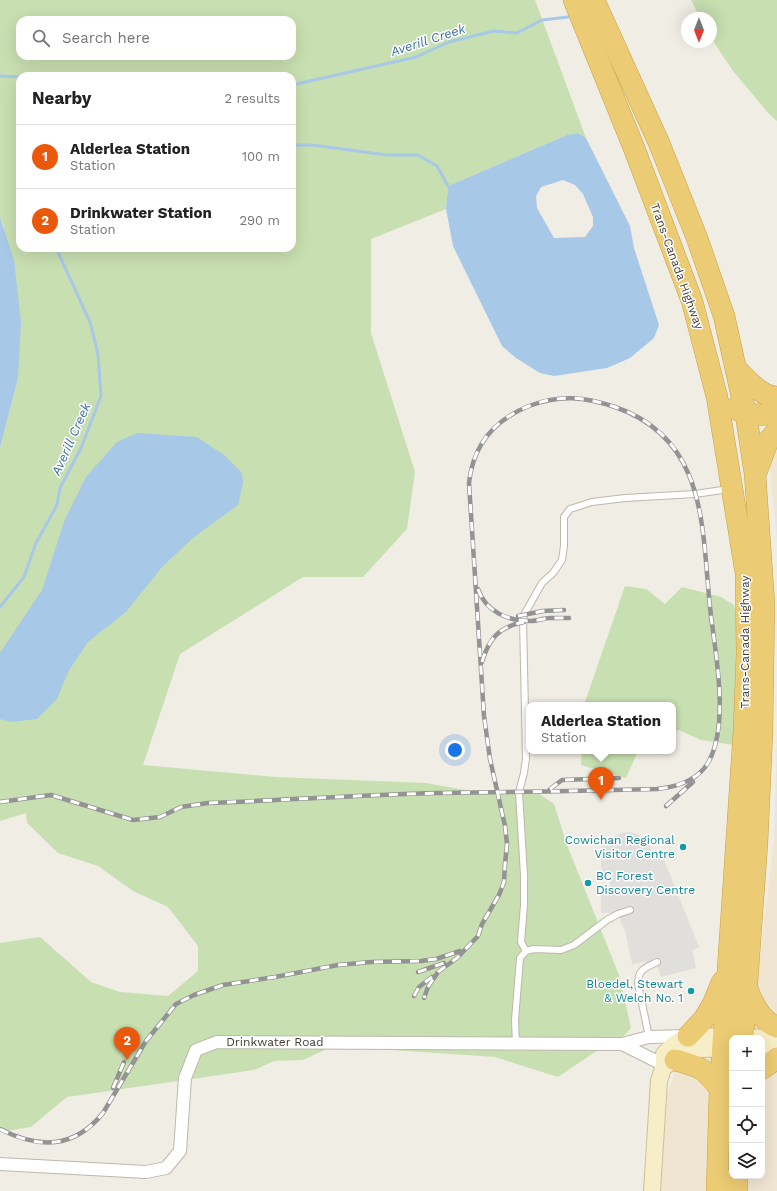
<!DOCTYPE html>
<html lang="en">
<head>
<meta charset="utf-8">
<style>
	:root { --surface:#fff; --page:#f2f2f2; --text:#222; --muted:#767676; --line:#e0e0e0; --accent:#ea580c }
	body { margin:0; font-family:"Work Sans",sans-serif; background:var(--page); color:var(--text) }
	.controls { position:absolute; right:12px; bottom:12px; display:grid; overflow:hidden; border-radius:8px; box-shadow:0 4px 16px #0002 }
	.controls button { width:36px; height:36px; display:grid; place-items:center; padding:0; border:0; border-bottom:1px solid var(--line); background:var(--surface); color:var(--text); font:20px sans-serif }
	.compass { position:absolute; left:681px; top:12px; width:36px; height:36px; border-radius:50%; background:var(--surface); box-shadow:0 4px 16px #0002; rotate:180deg }
	.you { position:absolute; left:455px; top:750px; width:14px; height:14px; margin:-10px; border:3px solid #fff; border-radius:50%; background:#1a73e8; box-shadow:0 0 0 6px #1a73e833 }
	.badge { display:grid; place-items:center; width:26px; height:26px; border-radius:50%; background:var(--accent); color:#fff; font-size:13px; font-weight:700 }
	.pin { position:absolute; translate:-50% -33px; filter:drop-shadow(0 1px 2px #0008) }
	.pin::after { content:''; position:absolute; top:21px; width:14px; height:12px; background:inherit; clip-path:polygon(0 0,100% 0,50% 100%) }
	.popup { position:absolute; left:526px; top:702px; width:150px; height:52px; box-sizing:border-box; display:grid; place-content:center; border-radius:8px; background:var(--surface); filter:drop-shadow(0 1px 3px #0005); font-size:13px; white-space:nowrap; color:var(--muted) }
	.popup b { font-size:15px; color:var(--text) }
	.popup::after { content:''; position:absolute; left:50%; top:100%; margin-left:-8px; border:8px solid transparent; border-top-color:var(--surface) }
	.list { margin:0; padding:0; list-style:none }
	h2 { display:flex; justify-content:space-between; align-items:center; height:52px; margin:0; padding:0 16px; font-size:17px }
	h2 small { font-size:13px; font-weight:400; color:var(--muted) }
	.list li { display:grid; grid-template-columns:26px 1fr auto; gap:12px; align-items:center; box-sizing:border-box; height:64px; padding:0 16px; border-top:1px solid var(--line) }
	.list b { display:block; font-size:15px; white-space:nowrap }
	.list p { margin:0; font-size:13px; white-space:nowrap; color:var(--muted) }
	.list em { font-size:13px; font-style:normal; color:var(--muted) }
	.icon { flex:none; width:22px; height:22px; fill:none; stroke:currentColor; stroke-width:2; stroke-linecap:round; stroke-linejoin:round }
	.map { position:relative; flex:none; width:777px; height:1191px; overflow:hidden }
	.search { position:absolute; background:var(--surface); box-shadow:0 4px 16px #0002; left:16px; top:16px; width:280px; height:44px; display:flex; align-items:center; gap:10px; box-sizing:border-box; padding:0 14px; border-radius:12px; color:var(--muted); font-size:15px }
	.panel { position:absolute; background:var(--surface); box-shadow:0 4px 16px #0002; left:16px; top:72px; width:280px; height:180px; border-radius:12px }
	.map>svg:first-child { display:block }
	.commercial { fill:#f0e5d1 }
	.green { fill:#c8dfb1; fill-rule:evenodd }
	.parking { fill:#e1dfdc }
	.water { fill:#a7c8e6; fill-rule:evenodd }
	.lines { fill:none; stroke-linecap:round; stroke-linejoin:round }
	.stream { stroke:#a7c8e6; stroke-width:3 }
	.lane-casing { stroke:#bdb8ab; stroke-width:8 }
	.street-casing { stroke:#bdb8ab; stroke-width:14 }
	.secondary-casing { stroke:#cac199; stroke-width:18 }
	.highway-casing { stroke:#c9a045; stroke-width:22 }
	.lane { stroke:#fff; stroke-width:6 }
	.street { stroke:#fff; stroke-width:12 }
	.secondary { stroke:#f7eec7; stroke-width:16 }
	.highway { stroke:#ebcb73; stroke-width:21 }
	.rail-casing { stroke:#939393; stroke-width:4.5 }
	.rail { stroke:#fff; stroke-width:3; stroke-dasharray:9; stroke-linecap:butt }
	.culture-dot { fill:#0f9aa8; stroke:#fff; stroke-width:1.5 }
	.labels { text-anchor:middle; dominant-baseline:central; stroke-width:3; stroke-linejoin:round; paint-order:stroke }
	.street-label { font-size:12px; fill:#413d35; stroke:#fff }
	.culture-label { font-size:12px; fill:#0d838f; stroke:#fff; text-anchor:end }
	.water-label { font-size:13px; font-style:italic; fill:#3c6f9e; stroke:#fff }
</style>
</head>
<body>
<div class="map">
<svg width="777" height="1191" viewBox="0 0 777 1191">
	<rect width="100%" height="100%" fill="#f0ede4"/>
	<g class="commercial">
		<polygon points="777,450 777,541 769,459"/>
		<polygon points="777,739 777,1191 658,1191 664,1103 679,1061 732,1044 732,1176 762,1176 762,1038 750,1038 774,840"/>
	</g>
	<g class="green">
		<path d="M 0,0 L 535,0 L 586,138 L 578,133 L 567,135 L 448,186 L 446,209 L 371,239 L 371,333 L 415,472 L 407,529 L 363,577 L 303,577 L 180,654 L 143,765 L 276,777 L 426,783 L 476,792 L 535,791 L 554,804 L 567,845 L 619,975 L 631,1028 L 613,1047 L 604,1046 L 558,1077 L 495,1057 L 333,1046 L 303,1060 L 274,1061 L 254,1070 L 67,1097 L 31,1127 L 0,1132 L 0,943 L 40,937 L 91,982 L 120,992 L 168,996 L 198,971 L 198,946 L 168,907 L 133,891 L 98,866 L 58,853 L 27,823 L 26,813 L 0,821 L 0,448 L 18,378 L 4,227 L 0,217 ZM 20,20 L 292,20 L 292,56 L 20,56 ZM 20,76 L 292,76 L 292,248 L 20,248 Z"/>
		<polygon points="691,0 777,0 777,121 770,115 733,71 711,38 711,18 700,18"/>
		<polygon points="625,586 646,589 665,604 682,587 721,597 734,605 740,629 734,745 701,740 679,730 673,731 673,705 584,705"/>
		<polygon points="582,751 638,751 626,778 581,765"/>
	</g>
	<polygon class="parking" points="630,832 637,834 642,837 649,845 654,858 662,855 699,947 692,950 696,968 661,977 658,968 645,962 632,964 625,931 618,915 614,913 601,913 601,891 610,891 610,875 604,875 601,867 601,847 615,836 622,833"/>
	<g class="water">
		<path d="M 578,133 L 586,138 L 630,226 L 634,248 L 659,325 L 654,338 L 630,358 L 607,368 L 554,376 L 540,373 L 516,358 L 502,346 L 453,246 L 446,209 L 448,186 L 567,135 ZM 563,180 L 575,185 L 583,194 L 593,217 L 593,226 L 585,237 L 554,238 L 537,208 L 536,196 L 541,187 Z"/>
		<polygon points="0,217 14,260 21,322 18,378 0,448"/>
		<polygon points="137,433 197,437 224,455 242,473 243,483 238,505 194,537 162,567 126,612 88,642 69,670 57,699 37,719 11,722 0,719 0,653 42,590 65,519 86,477 117,442"/>
	</g>
	<g class="lines">
		<g class="stream">
			<polyline points="0,76 20,77"/>
			<polyline points="41,76 76,74 101,76"/>
			<polyline points="292,85 416,57 449,42 494,31 517,33 542,20 568,17"/>
			<polyline points="292,145 312,145 387,155 418,155 437,166 448,186"/>
			<polyline points="0,607 24,577 36,543 57,505 60,488 81,448 101,396 98,354 90,322 56,248"/>
		</g>
		<defs>
			<g id="lane">
				<polyline points="526,951 521,942 524,905 524,875 519,792 524,773 526,758 523,620 524,615 542,583 553,573 562,560 564,546 564,517 570,509 592,502 625,498 695,494 729,489"/>
				<path d="M 649,1037 L 638,984 C 638,969 645,968 657,962"/>
				<polyline points="516,1043 515,1020 520,958 526,951 534,949 561,950 574,945 607,920 618,914 630,910"/>
			</g>
			<g id="street">
				<polyline points="622,1044 664,1065"/>
				<polyline points="0,1164 146,1172 166,1168 180,1151 185,1078 196,1050 217,1042 622,1044 649,1037 687,1036"/>
			</g>
			<g id="secondary">
				<polyline points="762,1052 777,1053"/>
				<path d="M 669,1064 C 674,1061 678,1057 682,1055 C 697,1046 716,1049 732,1050"/>
				<polyline points="652,1191 659,1081 664,1065 664,1054 674,1044 688,1036 777,1038"/>
			</g>
			<g id="highway">
				<polyline points="574,0 634,148 692,301 717,397 746,574 747,654 744,730 720,1089 717,1191"/>
				<polyline points="594,0 659,143 697,238 724,316 746,415 755,474 764,603 762,734 757,844 743,1038"/>
				<path d="M 736,369 C 747,379 761,397 777,397"/>
				<polyline points="735,408 746,415 777,414"/>
				<polyline points="756,473 768,441 777,431"/>
				<path d="M 746,986 C 752,1001 760,1021 777,1027"/>
				<polyline points="688,1036 704,1019 713,1004 722,982"/>
				<path d="M 675,1060 C 700,1067 705,1068 720,1089"/>
				<polyline points="762,1069 777,1058"/>
				<polyline points="737,1191 737,1176"/>
			</g>
		</defs>
		<use href="#lane" class="lane-casing"/>
		<use href="#street" class="street-casing"/>
		<use href="#secondary" class="secondary-casing"/>
		<use href="#highway" class="highway-casing"/>
		<use href="#lane" class="lane"/>
		<use href="#street" class="street"/>
		<use href="#secondary" class="secondary"/>
		<use href="#highway" class="highway"/>
		<defs>
			<g id="rail">
				<path d="M 478,589 C 486,612 508,621 531,621 C 537,621 544,618 550,618 C 556,618 563,618 569,618"/>
				<polyline points="518,616 543,611 564,610"/>
				<path d="M 482,662 C 489,638 499,627 524,622"/>
				<polyline points="550,789 562,780 619,778"/>
				<path d="M 0,802 L 51,795 L 133,820 L 160,817 L 181,807 L 208,803 C 285,800 362,795 439,793 C 512,792 584,791 657,789 C 677,787 699,780 709,761 C 729,723 716,657 711,616 C 701,534 711,440 615,407 C 585,397 560,394 529,406 C 494,420 473,445 469,483 L 484,716 L 490,759 L 505,826 L 507,844 L 505,864 L 504,882 L 499,895 L 482,924 L 478,936 L 457,958 L 438,972 L 428,987 L 424,998"/>
				<polyline points="666,806 693,782"/>
				<polyline points="418,972 444,963"/>
				<polyline points="414,996 419,987 432,977"/>
				<polyline points="113,1088 124,1062"/>
				<path d="M 0,1129 C 39,1149 74,1149 103,1113 L 146,1041 L 176,1004 L 194,995 L 223,985 L 275,977 L 338,965 L 371,962 L 421,961 L 436,959 L 460,951"/>
			</g>
		</defs>
		<use href="#rail" class="rail-casing"/>
		<use href="#rail" class="rail"/>
	</g>
	<g class="culture-dot">
		<circle cx="683" cy="847" r="4"/>
		<circle cx="588" cy="883" r="4"/>
		<circle cx="691" cy="991" r="4"/>
	</g>
	<g class="labels">
		<g class="street-label">
			<text transform="translate(677 266) rotate(70)">Trans-Canada Highway</text>
			<text transform="translate(745 642) rotate(-90)">Trans-Canada Highway</text>
			<text x="275" y="1042">Drinkwater Road</text>
		</g>
		<g class="culture-label">
			<text x="675" y="840">Cowichan Regional<tspan x="675" dy="14">Visitor Centre</tspan></text>
			<text x="596" y="876" text-anchor="start">BC Forest<tspan x="596" dy="14">Discovery Centre</tspan></text>
			<text x="683" y="984">Bloedel, Stewart<tspan x="683" dy="14">&amp; Welch No. 1</tspan></text>
		</g>
		<g class="water-label">
			<text transform="translate(428 40) rotate(-18)">Averill Creek</text>
			<text transform="translate(71 439) rotate(-66)">Averill Creek</text>
		</g>
	</g>
</svg>
<div class="controls">
<button>+</button>
<button>−</button>
<button><svg class="icon" aria-label="locate" viewBox="0 0 24 24"><circle cx="12" cy="12" r="6"/><path d="M12 2v4M12 18v4M2 12h4M18 12h4"/></svg></button>
<button><svg class="icon" aria-label="layers" viewBox="0 0 24 24"><path d="M12 4l9 5-9 5-9-5zM3 14l9 5 9-5"/></svg></button>
</div>
<svg class="compass" viewBox="-18 -18 36 36"><path d="M0-13l5 13h-10z" fill="#e53935"/><path d="M0 13l5-13h-10z" fill="#767676"/></svg>
<div class="you"></div>
<div class="pin badge" style="left:601px;top:800px">1</div>
<div class="popup"><b>Alderlea Station</b>Station</div>
<div class="pin badge" style="left:127px;top:1060px">2</div>
<div class="search"><svg class="icon" aria-label="search" viewBox="0 0 24 24"><circle cx="10" cy="10" r="6"/><path d="M15 15l6 6"/></svg>Search here</div>
<section class="panel">
<h2>Nearby<small>2 results</small></h2>
<ul class="list">
<li><span class="badge">1</span><div><b>Alderlea Station</b><p>Station</p></div><em>100 m</em></li>
<li><span class="badge">2</span><div><b>Drinkwater Station</b><p>Station</p></div><em>290 m</em></li>
</ul>
</section>
</div>
</body>
</html>
